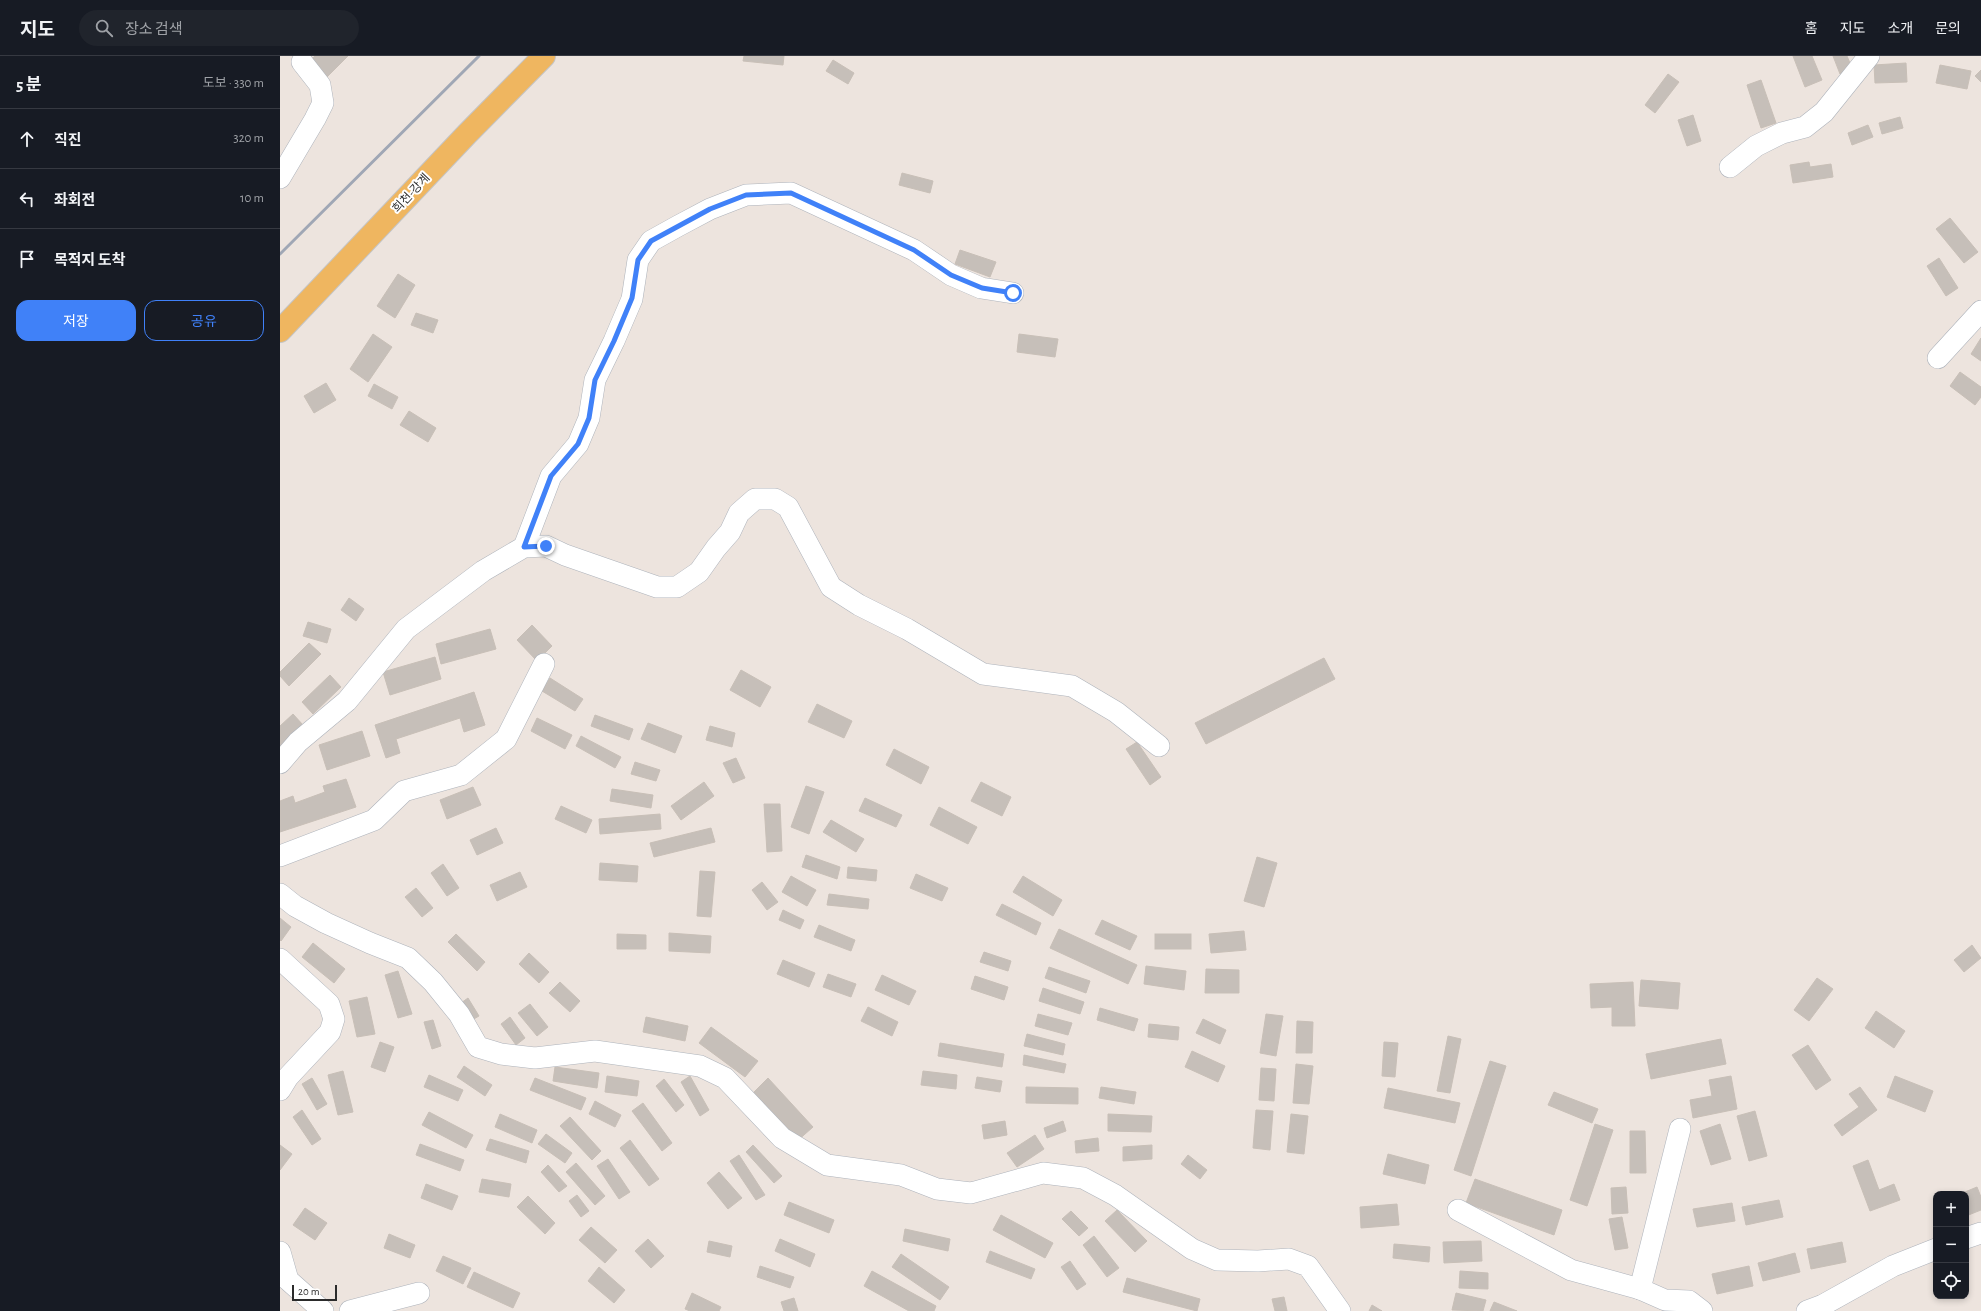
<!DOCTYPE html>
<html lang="ko">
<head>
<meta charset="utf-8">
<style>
	:root { --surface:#171b24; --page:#20242c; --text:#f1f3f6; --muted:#9ea1a6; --line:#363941; --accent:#4081f8 }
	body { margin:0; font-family:"Alegreya Sans","Noto Sans KR",sans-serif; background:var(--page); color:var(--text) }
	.controls { position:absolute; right:12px; bottom:12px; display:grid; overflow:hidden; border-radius:8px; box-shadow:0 2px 6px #0003 }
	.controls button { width:36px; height:36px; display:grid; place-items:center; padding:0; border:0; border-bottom:1px solid var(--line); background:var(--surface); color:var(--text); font:20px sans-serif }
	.scale { position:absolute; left:12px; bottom:10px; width:45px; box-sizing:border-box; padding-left:4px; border:2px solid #2b2b2b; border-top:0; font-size:11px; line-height:14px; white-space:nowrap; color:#2b2b2b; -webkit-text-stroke:3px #fff; paint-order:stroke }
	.stop { position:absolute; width:12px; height:12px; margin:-9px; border:3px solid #4081f8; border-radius:50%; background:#fff }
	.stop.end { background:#4081f8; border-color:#fff; box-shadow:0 1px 4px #0008 }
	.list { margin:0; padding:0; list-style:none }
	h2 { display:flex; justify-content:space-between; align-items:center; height:52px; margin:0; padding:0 16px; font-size:17px }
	h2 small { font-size:13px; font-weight:400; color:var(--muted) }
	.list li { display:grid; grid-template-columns:26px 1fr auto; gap:12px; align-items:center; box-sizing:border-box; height:60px; padding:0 16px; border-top:1px solid var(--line) }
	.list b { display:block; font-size:15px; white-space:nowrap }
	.list em { font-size:13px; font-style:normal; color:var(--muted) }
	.actions { display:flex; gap:8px; padding:12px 16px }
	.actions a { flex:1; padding:9px 0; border:1px solid var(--accent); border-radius:12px; text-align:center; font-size:14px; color:var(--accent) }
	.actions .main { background:var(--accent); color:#fff }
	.icon { flex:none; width:22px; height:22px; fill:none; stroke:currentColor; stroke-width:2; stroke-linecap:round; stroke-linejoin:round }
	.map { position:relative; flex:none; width:1701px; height:1255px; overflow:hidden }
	header { display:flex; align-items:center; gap:24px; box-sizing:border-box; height:56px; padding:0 20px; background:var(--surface); border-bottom:1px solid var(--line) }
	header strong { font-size:19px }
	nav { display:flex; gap:22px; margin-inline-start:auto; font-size:14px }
	.search { width:280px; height:36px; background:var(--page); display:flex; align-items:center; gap:10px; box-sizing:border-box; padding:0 14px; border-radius:22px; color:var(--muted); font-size:15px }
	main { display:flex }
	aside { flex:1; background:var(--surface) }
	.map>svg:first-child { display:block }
	.building { fill:#c6bfb9; stroke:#c8bfb7 }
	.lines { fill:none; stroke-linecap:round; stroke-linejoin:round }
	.minor-casing { stroke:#aeb3bb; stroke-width:22 }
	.major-casing { stroke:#c4c4c4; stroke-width:24 }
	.minor { stroke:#fff; stroke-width:21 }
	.major { stroke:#efb660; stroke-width:22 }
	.rail { stroke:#a0a7b5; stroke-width:3 }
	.route { stroke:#4081f8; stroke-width:5 }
	.labels { text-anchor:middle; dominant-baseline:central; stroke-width:4; stroke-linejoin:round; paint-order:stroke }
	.street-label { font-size:12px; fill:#2b2b2b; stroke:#fff }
</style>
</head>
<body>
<header>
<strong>지도</strong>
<div class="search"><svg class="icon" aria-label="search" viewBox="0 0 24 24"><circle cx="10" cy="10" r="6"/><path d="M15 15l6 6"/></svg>장소 검색</div>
<nav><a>홈</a><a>지도</a><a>소개</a><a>문의</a></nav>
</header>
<main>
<aside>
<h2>5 분<small>도보 · 330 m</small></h2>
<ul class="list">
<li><svg class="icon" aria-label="ahead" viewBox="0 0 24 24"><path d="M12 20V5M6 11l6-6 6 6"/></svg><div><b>직진</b></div><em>320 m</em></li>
<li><svg class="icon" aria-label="left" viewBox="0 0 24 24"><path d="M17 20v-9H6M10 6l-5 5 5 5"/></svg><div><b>좌회전</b></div><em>10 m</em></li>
<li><svg class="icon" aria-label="arrive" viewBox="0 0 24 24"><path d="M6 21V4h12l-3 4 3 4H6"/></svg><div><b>목적지 도착</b></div></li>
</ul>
<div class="actions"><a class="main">저장</a><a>공유</a></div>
</aside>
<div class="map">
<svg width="1701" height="1255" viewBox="0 0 1701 1255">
	<rect width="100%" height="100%" fill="#ede4de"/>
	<g class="building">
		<polygon points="35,0 68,0 45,23 28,6"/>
		<polygon points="464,0 504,0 503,9 463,5"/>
		<polygon points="1513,0 1532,0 1542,24 1525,31"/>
		<polygon points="1553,0 1567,0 1573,14 1560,18"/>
		<polygon points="553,4 574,17 568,28 546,15"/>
		<polygon points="1626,7 1627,26 1595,27 1594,9"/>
		<polygon points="1660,9 1691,15 1687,33 1656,27"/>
		<polygon points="1701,14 1701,26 1695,20"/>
		<polygon points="1388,18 1399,26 1375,57 1365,49"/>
		<polygon points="1481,24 1496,67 1481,72 1467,29"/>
		<polygon points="1413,59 1421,85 1407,90 1398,64"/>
		<polygon points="1620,61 1623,72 1602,78 1599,67"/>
		<polygon points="1588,69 1593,81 1572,89 1568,77"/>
		<polygon points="1529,106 1530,111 1551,108 1553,121 1513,127 1510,109"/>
		<polygon points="622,117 653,125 650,137 619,129"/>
		<polygon points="1670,162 1698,196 1684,207 1656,173"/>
		<polygon points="680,194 716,206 710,221 675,208"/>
		<polygon points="1659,202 1678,232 1666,240 1647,210"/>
		<polygon points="118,218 135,229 115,262 97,250"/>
		<polygon points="136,257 158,264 153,277 131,269"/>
		<polygon points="93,278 112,291 88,326 70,313"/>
		<polygon points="739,278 778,283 775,301 737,296"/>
		<polygon points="1701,282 1701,305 1691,298"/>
		<polygon points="1680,316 1701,331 1701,341 1695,349 1670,330"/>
		<polygon points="46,327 56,344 34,357 24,340"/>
		<polygon points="94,328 118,341 112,353 88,340"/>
		<polygon points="129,355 156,372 148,386 120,369"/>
		<polygon points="69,542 84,553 76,565 61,554"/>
		<polygon points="28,566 51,573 47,587 23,580"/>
		<polygon points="252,569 272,590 257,605 237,584"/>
		<polygon points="210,573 216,593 161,608 156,588"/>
		<polygon points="29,587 41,598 9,630 0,620 0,616"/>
		<polygon points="155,601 161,623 110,639 103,616"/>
		<polygon points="1044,602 1055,623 926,688 915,667"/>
		<polygon points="461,614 491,631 480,651 450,634"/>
		<polygon points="50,619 61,631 33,658 22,646"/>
		<polygon points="270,622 303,643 295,655 262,635"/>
		<polygon points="194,636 205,669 184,676 180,662 116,683 120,697 106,702 95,669"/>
		<polygon points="537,648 572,665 564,682 528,666"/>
		<polygon points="13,658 23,669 0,690 0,670"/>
		<polygon points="315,659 353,673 349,684 311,670"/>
		<polygon points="257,662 292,679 285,693 251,675"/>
		<polygon points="368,667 402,680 395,697 361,683"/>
		<polygon points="430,670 455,677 452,691 426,684"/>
		<polygon points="82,675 90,700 47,714 39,689"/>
		<polygon points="301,680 341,701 335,712 296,690"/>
		<polygon points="857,686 881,721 870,729 846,693"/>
		<polygon points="614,693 649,711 641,728 606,709"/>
		<polygon points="456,702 465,722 453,727 443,707"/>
		<polygon points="355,706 380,714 376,725 351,718"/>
		<polygon points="66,723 76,751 0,776 0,745 13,740 15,747 45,736 43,730"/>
		<polygon points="424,726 434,740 401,764 391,750"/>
		<polygon points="701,726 731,741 722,760 691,745"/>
		<polygon points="526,730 544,736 529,778 511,771"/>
		<polygon points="193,731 201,749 167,763 160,744"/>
		<polygon points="332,733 373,739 371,752 330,745"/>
		<polygon points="585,742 622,759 616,771 579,755"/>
		<polygon points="484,748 500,748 502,795 487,796"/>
		<polygon points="281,750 312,764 306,777 275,763"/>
		<polygon points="659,751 697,771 688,788 650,769"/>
		<polygon points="380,758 381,773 320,778 319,763"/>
		<polygon points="551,764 584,783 576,796 543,776"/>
		<polygon points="216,772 223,787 197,799 190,784"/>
		<polygon points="431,772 435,786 374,801 370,787"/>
		<polygon points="526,799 560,811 557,823 522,811"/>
		<polygon points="977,801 997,807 984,851 964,845"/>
		<polygon points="320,807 358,810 357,826 319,824"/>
		<polygon points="163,808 179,832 167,840 151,817"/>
		<polygon points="568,811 597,814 596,825 567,822"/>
		<polygon points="420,815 435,816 431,861 417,860"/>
		<polygon points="240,816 247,831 217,845 210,829"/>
		<polygon points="636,818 668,832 662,845 630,832"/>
		<polygon points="511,820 536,834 527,850 502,836"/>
		<polygon points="743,820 782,844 773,860 733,836"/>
		<polygon points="482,826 498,846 487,854 472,834"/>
		<polygon points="136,832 153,852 142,861 125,841"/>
		<polygon points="549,838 589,843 588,853 547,849"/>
		<polygon points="722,848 761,867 756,879 716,859"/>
		<polygon points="503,854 524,864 520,873 499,864"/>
		<polygon points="0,862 11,871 1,885 0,884"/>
		<polygon points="822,864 857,880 850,894 815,878"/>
		<polygon points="539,869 575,884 571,895 534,881"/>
		<polygon points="779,873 857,909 848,928 770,892"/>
		<polygon points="964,875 966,894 931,897 929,878"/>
		<polygon points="389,877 431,880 430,897 389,895"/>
		<polygon points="176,878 205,906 197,915 168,886"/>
		<polygon points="337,878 366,879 366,893 337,893"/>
		<rect x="875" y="878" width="36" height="15"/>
		<polygon points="33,887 65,913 54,927 22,901"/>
		<polygon points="1692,889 1701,902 1684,916 1674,904"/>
		<polygon points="704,896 731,905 728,915 700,906"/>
		<polygon points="249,897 269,916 259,927 239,908"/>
		<polygon points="503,904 535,917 529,931 497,918"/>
		<polygon points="866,910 906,915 904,934 864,928"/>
		<polygon points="769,911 810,925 806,937 765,922"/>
		<polygon points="926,913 959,914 959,937 925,937"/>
		<polygon points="118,915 132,958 118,962 105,919"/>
		<polygon points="548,918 576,928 571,941 543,931"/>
		<polygon points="602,919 636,935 629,949 595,934"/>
		<polygon points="695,920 728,931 724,944 691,933"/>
		<polygon points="1537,922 1553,933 1529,965 1514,954"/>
		<polygon points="1361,924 1400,927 1398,953 1359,950"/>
		<polygon points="280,926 300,945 290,956 269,937"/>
		<polygon points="1353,926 1355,970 1332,970 1332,951 1311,952 1310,928"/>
		<polygon points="763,932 804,946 800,958 759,945"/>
		<polygon points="87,941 95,978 77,981 69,945"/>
		<polygon points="188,942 199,960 192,964 181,947"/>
		<polygon points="250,948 268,971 257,980 238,957"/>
		<polygon points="588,951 618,966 612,980 581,965"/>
		<polygon points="820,952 858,963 854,975 817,964"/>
		<polygon points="1596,955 1625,975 1614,992 1585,972"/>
		<polygon points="758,958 792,967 788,979 755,970"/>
		<polygon points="986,958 1003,960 996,1000 980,997"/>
		<polygon points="230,961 245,982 236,989 221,968"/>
		<polygon points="366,961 408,970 405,985 363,976"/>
		<polygon points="923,963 946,974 940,988 916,977"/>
		<polygon points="153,964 161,990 152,993 144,966"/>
		<polygon points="1017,965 1033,966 1032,997 1016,997"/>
		<polygon points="869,968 899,971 898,984 868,981"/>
		<polygon points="431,971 478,1005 465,1021 419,987"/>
		<polygon points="747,978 785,988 783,999 744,990"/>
		<polygon points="1168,980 1181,983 1170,1037 1157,1035"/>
		<polygon points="1441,983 1446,1008 1371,1023 1366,998"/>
		<polygon points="100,986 114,991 105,1016 91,1011"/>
		<polygon points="1104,986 1118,987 1115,1021 1102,1020"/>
		<polygon points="660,987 724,998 722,1011 658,1000"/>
		<polygon points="1528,989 1551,1024 1536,1034 1512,999"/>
		<polygon points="912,995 945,1010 938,1026 905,1011"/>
		<polygon points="744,999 786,1008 784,1017 743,1009"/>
		<polygon points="1210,1005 1226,1010 1191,1120 1174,1114"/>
		<polygon points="1016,1008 1033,1010 1029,1048 1013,1047"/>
		<polygon points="184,1010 212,1029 205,1040 177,1021"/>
		<polygon points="275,1011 319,1017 317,1032 273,1025"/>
		<polygon points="981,1012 996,1013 994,1045 979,1044"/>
		<polygon points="63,1015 73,1056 58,1059 48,1019"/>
		<polygon points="643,1015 677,1019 676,1033 641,1029"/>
		<polygon points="149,1019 183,1034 178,1045 144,1031"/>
		<polygon points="327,1020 359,1025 357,1040 325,1036"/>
		<polygon points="410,1020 429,1054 420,1060 401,1026"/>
		<polygon points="1451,1020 1457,1053 1413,1062 1410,1044 1432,1040 1429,1024"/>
		<polygon points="1615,1020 1653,1035 1645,1056 1607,1041"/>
		<polygon points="697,1021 722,1025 720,1036 695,1032"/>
		<polygon points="32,1022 47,1048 37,1054 22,1028"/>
		<polygon points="255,1022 306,1042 301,1054 250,1034"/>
		<polygon points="488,1022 533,1071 516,1086 472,1038"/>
		<polygon points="384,1023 404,1049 396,1056 376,1030"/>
		<polygon points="746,1031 798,1032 798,1048 746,1047"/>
		<polygon points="821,1031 856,1036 854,1048 819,1042"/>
		<polygon points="1580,1031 1597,1054 1562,1080 1554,1069 1579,1051 1569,1038"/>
		<polygon points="1108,1032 1180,1047 1175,1067 1104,1052"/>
		<polygon points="1274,1036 1318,1053 1312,1067 1268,1049"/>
		<polygon points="315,1045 341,1059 335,1071 309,1058"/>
		<polygon points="363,1047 392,1087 382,1095 352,1055"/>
		<polygon points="22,1054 41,1083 32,1089 13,1061"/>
		<polygon points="976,1054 993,1055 990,1094 973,1092"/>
		<polygon points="1475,1055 1487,1100 1469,1105 1457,1060"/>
		<polygon points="149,1056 193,1079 186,1092 142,1069"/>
		<polygon points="220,1058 257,1074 252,1087 215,1071"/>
		<polygon points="828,1058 872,1060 871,1076 828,1075"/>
		<polygon points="1011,1058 1028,1060 1024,1098 1007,1096"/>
		<polygon points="290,1061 321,1095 312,1104 280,1070"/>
		<polygon points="725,1065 727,1079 704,1083 702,1069"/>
		<polygon points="783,1065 786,1075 767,1082 764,1072"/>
		<polygon points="1315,1068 1333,1074 1307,1150 1290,1144"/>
		<polygon points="1440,1068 1451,1103 1431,1109 1420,1075"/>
		<polygon points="1350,1075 1365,1075 1366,1117 1350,1117"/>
		<polygon points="266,1078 292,1097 285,1107 258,1088"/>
		<polygon points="755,1079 764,1093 737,1111 727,1097"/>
		<polygon points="818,1082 819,1095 796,1097 795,1085"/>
		<polygon points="210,1083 249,1095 246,1107 206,1094"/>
		<polygon points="350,1084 379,1123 369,1130 340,1092"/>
		<polygon points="140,1088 184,1104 180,1115 136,1099"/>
		<polygon points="0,1089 12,1098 0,1114"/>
		<polygon points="473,1089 502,1120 494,1127 466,1096"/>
		<polygon points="872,1089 872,1103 843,1105 843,1091"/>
		<polygon points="1108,1098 1149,1109 1145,1128 1103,1118"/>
		<polygon points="459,1099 485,1139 476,1144 450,1105"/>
		<polygon points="908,1099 927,1114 920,1123 901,1108"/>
		<polygon points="328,1103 350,1136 339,1143 317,1110"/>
		<polygon points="1588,1104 1599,1134 1614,1128 1620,1144 1590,1155 1573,1110"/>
		<polygon points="296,1107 325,1140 315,1149 286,1116"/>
		<polygon points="268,1109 287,1130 279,1136 261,1116"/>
		<polygon points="439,1116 462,1142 448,1153 427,1127"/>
		<polygon points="202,1123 231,1128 229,1141 199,1136"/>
		<polygon points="1195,1123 1282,1154 1274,1179 1186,1147"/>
		<polygon points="146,1128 178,1140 172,1154 141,1142"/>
		<polygon points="1346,1131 1348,1157 1332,1158 1331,1132"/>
		<polygon points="1697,1131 1701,1141 1701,1154 1686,1160 1686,1138 1680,1138"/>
		<polygon points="297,1139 309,1155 301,1161 289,1145"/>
		<polygon points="248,1140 275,1167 265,1178 237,1151"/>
		<polygon points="1499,1144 1503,1161 1466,1169 1462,1151"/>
		<polygon points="509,1146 554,1164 549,1177 504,1159"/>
		<polygon points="1452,1147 1455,1165 1417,1171 1413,1153"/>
		<polygon points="1117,1148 1119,1169 1081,1172 1080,1151"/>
		<polygon points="25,1152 47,1167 35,1184 13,1169"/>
		<polygon points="837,1154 867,1185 855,1196 825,1165"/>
		<polygon points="791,1155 808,1172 799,1180 782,1163"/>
		<polygon points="721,1159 773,1187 765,1202 713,1174"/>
		<polygon points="1342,1161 1348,1192 1335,1194 1329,1163"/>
		<polygon points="311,1171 337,1194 325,1207 299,1184"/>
		<polygon points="625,1173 670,1183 668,1195 623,1185"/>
		<polygon points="109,1178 135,1189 130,1202 104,1192"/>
		<polygon points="814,1180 839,1212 827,1221 803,1189"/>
		<polygon points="368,1183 384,1200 371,1212 355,1195"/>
		<polygon points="500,1183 535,1198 530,1211 495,1195"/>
		<polygon points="429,1185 452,1190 450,1201 427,1196"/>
		<polygon points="1201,1185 1202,1205 1164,1207 1163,1186"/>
		<polygon points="1562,1186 1566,1206 1531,1213 1527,1193"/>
		<polygon points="1114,1188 1150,1191 1149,1206 1113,1202"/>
		<polygon points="710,1195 755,1213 751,1223 706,1206"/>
		<polygon points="1515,1197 1520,1216 1483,1225 1478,1207"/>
		<polygon points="621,1198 669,1231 660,1244 612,1211"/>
		<polygon points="163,1200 191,1212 183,1228 156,1215"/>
		<polygon points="790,1205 806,1228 797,1234 781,1211"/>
		<polygon points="480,1210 514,1221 510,1232 477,1221"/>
		<polygon points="1469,1210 1473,1230 1437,1238 1432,1218"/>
		<polygon points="319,1211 345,1234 334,1247 308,1225"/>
		<polygon points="592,1215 656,1250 654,1255 629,1255 584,1230"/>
		<polygon points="1180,1215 1208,1217 1208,1233 1179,1232"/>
		<polygon points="194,1216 240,1237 233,1252 187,1231"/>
		<polygon points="847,1222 920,1243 917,1255 843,1236"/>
		<polygon points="412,1237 441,1251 439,1255 410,1255 405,1253"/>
		<polygon points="1176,1237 1206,1244 1203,1255 1172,1254"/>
		<polygon points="1004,1241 1007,1255 995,1255 992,1243"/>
		<polygon points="514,1242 518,1255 504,1255 501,1246"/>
		<polygon points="1214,1246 1237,1255 1210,1255"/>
		<polygon points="1092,1249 1102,1255 1089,1255"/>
	</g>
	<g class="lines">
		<defs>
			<g id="minor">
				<polyline points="1450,111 1476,90 1502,77 1525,71 1544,56 1589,0"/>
				<polyline points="0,122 35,63 43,47 40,29 22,6"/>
				<polyline points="1658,302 1701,255"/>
				<polyline points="244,491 271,420 298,388 309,362 315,324 334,285 352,243 358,204 371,185 398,170 430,153 466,139 511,137 634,194 671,219 701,232 733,237"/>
				<polyline points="0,707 18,686 67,645 126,573 203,515 244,491 266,490 285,499 377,531 397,531 419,516 436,492 450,476 459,457 475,443 495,443 508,451 551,531 579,549 627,573 703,618 792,630 836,656 879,690"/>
				<polyline points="0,800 94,764 124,735 181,719 226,683 264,608"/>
				<polyline points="0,838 15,850 46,867 90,887 128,902 153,926 179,958 198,991 221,998 255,1002 315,995 420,1010 445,1022 502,1082 547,1109 621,1119 657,1133 691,1137 763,1117 803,1122 835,1139 912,1193 937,1204 978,1205 1009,1203 1028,1210 1060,1255"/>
				<polyline points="0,903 49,948 54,963 50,976 8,1021 0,1034"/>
				<polyline points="1178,1154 1291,1214 1360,1233 1385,1244 1409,1245 1422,1255"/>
				<polyline points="1686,1182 1701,1177"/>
				<polyline points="0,1196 8,1224 43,1255"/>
				<polyline points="1360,1233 1400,1073"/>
				<polyline points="70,1255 139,1237"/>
				<polyline points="1527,1255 1543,1249 1613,1210 1656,1193"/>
			</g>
			<polyline id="major" points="0,275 187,78 264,0"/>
		</defs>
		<use href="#minor" class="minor-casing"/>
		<use href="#major" class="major-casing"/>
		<use href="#minor" class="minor"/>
		<use href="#major" class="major"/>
		<polyline class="rail" points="0,198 199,0"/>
	</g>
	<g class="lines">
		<polyline class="route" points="266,490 244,491 271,420 298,388 309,362 315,324 334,285 352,242 358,204 371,185 430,153 466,139 511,137 634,194 671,219 702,232 733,237"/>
	</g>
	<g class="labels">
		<g class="street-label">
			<text transform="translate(131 137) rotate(-47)">희천-강계</text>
		</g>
	</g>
</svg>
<div class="controls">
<button>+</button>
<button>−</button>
<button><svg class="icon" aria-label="locate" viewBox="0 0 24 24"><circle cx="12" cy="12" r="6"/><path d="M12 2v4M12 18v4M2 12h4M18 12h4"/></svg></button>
</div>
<div class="scale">20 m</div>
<div class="stop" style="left:733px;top:237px"></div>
<div class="stop end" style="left:266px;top:490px"></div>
</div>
</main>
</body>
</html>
